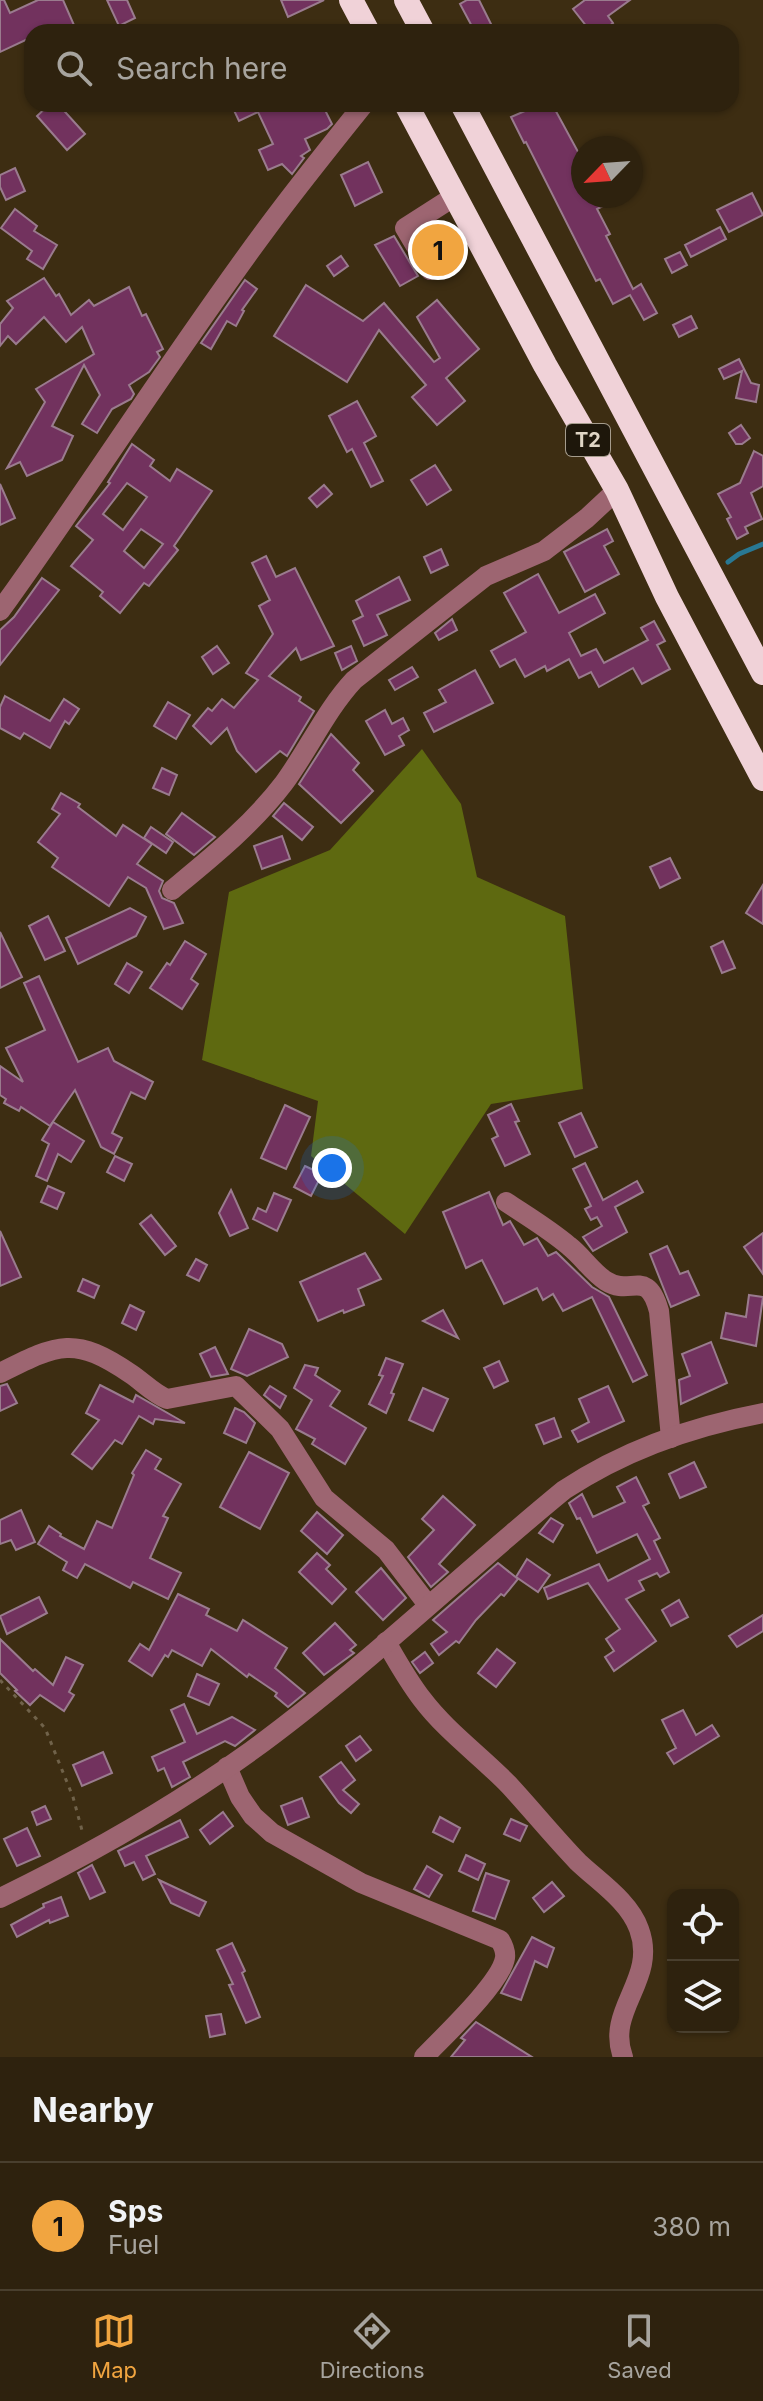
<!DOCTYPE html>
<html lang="en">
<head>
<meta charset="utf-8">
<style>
	:root { --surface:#2e220e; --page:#3a2f1c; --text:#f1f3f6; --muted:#a7a49e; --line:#493f2e; --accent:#f1a540 }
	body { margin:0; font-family:Inter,sans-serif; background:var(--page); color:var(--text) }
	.controls { position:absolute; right:24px; bottom:24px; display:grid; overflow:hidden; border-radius:16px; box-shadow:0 2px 6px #0004 }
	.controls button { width:72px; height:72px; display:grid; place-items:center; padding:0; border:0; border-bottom:2px solid var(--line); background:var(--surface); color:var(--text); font:40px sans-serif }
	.compass { position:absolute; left:571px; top:136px; width:72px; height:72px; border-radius:50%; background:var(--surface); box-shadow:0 2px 6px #0004; rotate:245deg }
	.you { position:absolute; left:332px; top:1168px; width:28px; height:28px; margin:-20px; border:6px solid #fff; border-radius:50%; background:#1a73e8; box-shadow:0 0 0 12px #1a73e833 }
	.badge { display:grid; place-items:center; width:52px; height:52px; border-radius:50%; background:var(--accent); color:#111; font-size:26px; font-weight:700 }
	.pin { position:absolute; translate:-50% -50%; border:4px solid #fff; box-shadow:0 2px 8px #0006 }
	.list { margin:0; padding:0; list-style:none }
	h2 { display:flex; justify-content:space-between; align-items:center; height:104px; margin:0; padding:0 32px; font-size:34px }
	h2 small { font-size:26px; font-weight:400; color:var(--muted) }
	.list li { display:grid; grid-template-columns:52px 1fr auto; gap:24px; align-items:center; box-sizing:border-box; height:128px; padding:0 32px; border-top:2px solid var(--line) }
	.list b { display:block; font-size:30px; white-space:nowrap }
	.list p { margin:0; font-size:26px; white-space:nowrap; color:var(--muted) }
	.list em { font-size:26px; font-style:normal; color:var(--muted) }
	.icon { flex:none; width:44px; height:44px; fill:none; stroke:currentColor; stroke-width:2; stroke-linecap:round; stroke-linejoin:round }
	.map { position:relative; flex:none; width:763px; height:2057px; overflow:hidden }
	.search { position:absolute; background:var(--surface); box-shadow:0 2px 6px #0004; left:24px; right:24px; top:24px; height:88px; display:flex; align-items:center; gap:20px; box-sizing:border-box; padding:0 28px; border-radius:24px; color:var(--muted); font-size:30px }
	.sheet { height:232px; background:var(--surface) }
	nav { display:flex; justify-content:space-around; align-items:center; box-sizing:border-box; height:112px; border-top:2px solid var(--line); background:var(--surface); font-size:22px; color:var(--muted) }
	nav a { display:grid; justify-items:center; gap:4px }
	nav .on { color:var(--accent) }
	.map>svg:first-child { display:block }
	.forest { fill:#5e6910 }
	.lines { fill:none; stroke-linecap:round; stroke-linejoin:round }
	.stream { stroke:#297893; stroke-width:5 }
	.building { fill:#72325e; stroke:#9a7b8e; stroke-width:2; fill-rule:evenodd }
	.path { stroke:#70624a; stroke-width:3; stroke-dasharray:4 6; stroke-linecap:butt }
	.minor { stroke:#9d6571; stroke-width:20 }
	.highway { stroke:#f0d2d8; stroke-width:24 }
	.labels { text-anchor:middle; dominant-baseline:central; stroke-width:8; stroke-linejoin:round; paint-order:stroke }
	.shield { fill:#1e170b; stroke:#a59c8d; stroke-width:2 }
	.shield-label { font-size:20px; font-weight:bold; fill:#dfd5c5 }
</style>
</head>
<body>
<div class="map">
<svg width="763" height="2057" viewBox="0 0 763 2057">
	<rect width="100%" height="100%" fill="#3d2d12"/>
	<polygon class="forest" points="422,749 461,804 477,877 565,916 583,1089 491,1104 405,1234 311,1156 318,1101 202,1060 229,892 330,850"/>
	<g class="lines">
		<polyline class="stream" points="728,562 739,554 763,544"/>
	</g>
	<g class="building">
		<polygon points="0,0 4,0 10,13 38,0 63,0 77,32 32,32 32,37 0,52"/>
		<polygon points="107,0 127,0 135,18 119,26"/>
		<polygon points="281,0 324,0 288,17"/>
		<polygon points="467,0 479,0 495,32 475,32 460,4"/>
		<polygon points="585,0 630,0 608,16 613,23 601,32 591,32 573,9"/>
		<polygon points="50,104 58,104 85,134 67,150 37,116"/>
		<polygon points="231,104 322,104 332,124 327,129 305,139 310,150 301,156 304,158 292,174 282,164 268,170 259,150 273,144 258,112 239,121"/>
		<polygon points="541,104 552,104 583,161 583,196 623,196 597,209 610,234 606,236 633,289 641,284 657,313 644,320 630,295 613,304 600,279 596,281 526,142 524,143 511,117"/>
		<polygon points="368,162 382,192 355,206 341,175"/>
		<polygon points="15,168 25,191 6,200 0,187 0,175"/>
		<polygon points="752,193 763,215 729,232 717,210"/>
		<polygon points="15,209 37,226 34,231 57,245 43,269 27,259 32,251 1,228"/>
		<polygon points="720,227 726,239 691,257 685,245"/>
		<polygon points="446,230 459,255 441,264 427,240"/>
		<polygon points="394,236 418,276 400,286 375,245"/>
		<polygon points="680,252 687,265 672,273 665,259"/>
		<polygon points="341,256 348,266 334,276 327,266"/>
		<polygon points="44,278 56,296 59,294 71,315 89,300 94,306 129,287 142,316 146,314 163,349 157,352 160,357 149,372 129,385 134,394 131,399 112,409 97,433 82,424 100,395 84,365 52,426 73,436 62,460 27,476 20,462 7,468 45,402 36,389 94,354 82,327 66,342 44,317 16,344 8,336 0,346 0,324 13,308 7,301"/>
		<polygon points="245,280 257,289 242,310 244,311 236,326 227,321 211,349 201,343"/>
		<polygon points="306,285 363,321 384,303 434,362 440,358 417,317 437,300 479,349 446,378 465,401 437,425 412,397 426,385 379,330 347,382 274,336"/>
		<polygon points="691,316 697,328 679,337 673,325"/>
		<polygon points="739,359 751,383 759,385 756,402 736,398 742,371 724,379 719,369"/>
		<polygon points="357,401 376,436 364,443 383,481 371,487 352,449 347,452 329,416"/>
		<polygon points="741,425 750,438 742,444 736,444 729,433"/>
		<path d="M 132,444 L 154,460 L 150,466 L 170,481 L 177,469 L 212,491 L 174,546 L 178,550 L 149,586 L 144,583 L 120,613 L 100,596 L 103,592 L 71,566 L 93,540 L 76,526 L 110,483 L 108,482 ZM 127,483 L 147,497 L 123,530 L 103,514 ZM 141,529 L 163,544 L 144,568 L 124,551 Z"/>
		<polygon points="754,451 763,456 763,486 751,493 762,519 745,527 748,533 737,539 727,519 731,517 718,494 740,483"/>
		<polygon points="435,465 451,490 427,505 411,480"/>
		<polygon points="0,484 15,518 0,525"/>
		<polygon points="324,485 332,494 317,507 309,498"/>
		<polygon points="607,529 613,541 604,546 619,574 585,592 564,552"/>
		<polygon points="441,549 448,565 431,573 424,557"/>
		<polygon points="266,556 276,577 295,568 334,646 301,660 296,648 269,676 301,697 299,701 314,711 287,756 280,751 256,772 237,751 227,728 211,744 193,726 208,708 212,711 222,699 234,708 258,680 246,673 273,634 259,606 270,600 252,563"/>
		<polygon points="538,574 559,613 595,594 605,613 569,633 581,656 596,649 604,663 648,640 641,628 654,621 665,641 657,645 670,669 642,684 633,668 599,687 591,672 579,678 569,659 547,671 545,666 525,677 515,659 500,667 491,651 526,632 504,593"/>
		<polygon points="399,577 410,600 377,615 387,635 364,646 353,621 363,616 356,601"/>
		<polygon points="42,578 59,590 0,665 0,630 14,617"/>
		<polygon points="452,619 457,630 439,640 435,633"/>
		<polygon points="217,646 229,663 213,674 202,657"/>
		<polygon points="351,646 357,661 342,670 335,653"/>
		<polygon points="412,667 418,677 395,690 389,680"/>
		<polygon points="475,670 493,703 434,732 424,713 446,702 439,690"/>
		<polygon points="5,696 50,721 64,699 79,709 69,724 65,721 50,748 24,733 20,739 0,728 0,707"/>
		<polygon points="168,702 190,715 176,739 154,726"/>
		<polygon points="385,710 392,724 403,718 409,730 399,736 404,745 385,755 366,721"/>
		<polygon points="331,734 359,763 353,770 373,791 341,823 299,784"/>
		<polygon points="162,768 177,775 169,795 153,788"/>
		<polygon points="61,793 80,804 78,807 116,836 123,825 152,844 137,864 163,881 159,891 162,898 174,903 183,923 164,929 146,888 128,877 109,906 52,867 58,858 38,842 60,814 52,809"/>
		<polygon points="284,803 313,827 302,840 273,816"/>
		<polygon points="182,813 215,837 194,855 166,834"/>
		<polygon points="151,827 173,842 166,853 144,838"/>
		<polygon points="282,836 290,859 262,869 254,846"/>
		<polygon points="670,858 680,878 660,888 650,867"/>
		<polygon points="763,885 763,924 746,913"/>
		<polygon points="130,908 146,917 136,936 78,964 66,938"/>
		<polygon points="48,916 65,951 45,960 29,926"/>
		<polygon points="0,932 22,977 0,988"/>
		<polygon points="185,941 206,954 191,979 198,984 182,1009 150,988 167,963 170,965"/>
		<polygon points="723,941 735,968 722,973 711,947"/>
		<polygon points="127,963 142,972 129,993 115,984"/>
		<polygon points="39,976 78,1062 108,1048 114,1061 153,1082 145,1099 131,1092 112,1133 122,1138 114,1154 101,1147 75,1090 50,1126 21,1107 19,1111 4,1103 6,1099 0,1095 0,1066 23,1082 6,1048 45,1030 24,983"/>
		<polygon points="511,1104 519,1121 515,1122 530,1154 505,1166 492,1139 498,1136 488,1115"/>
		<polygon points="285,1105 310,1117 286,1169 261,1158"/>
		<polygon points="581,1113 597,1147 575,1157 559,1123"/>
		<polygon points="53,1122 84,1141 71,1162 58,1154 47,1181 36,1176 49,1144 42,1140"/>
		<polygon points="115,1156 132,1164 124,1181 107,1172"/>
		<polygon points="585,1163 603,1200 637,1181 643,1192 615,1207 627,1232 593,1251 583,1237 602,1226 597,1217 591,1220 585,1209 591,1206 573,1169"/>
		<polygon points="305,1166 322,1174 311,1196 294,1187"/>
		<polygon points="48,1186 64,1193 57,1209 41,1202"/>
		<polygon points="231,1190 248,1228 230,1236 219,1213"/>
		<polygon points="489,1192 503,1225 510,1221 524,1245 537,1238 548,1256 556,1252 592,1287 609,1297 647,1375 633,1382 592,1297 563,1311 553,1294 543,1300 537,1288 504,1304 482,1260 466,1268 443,1212"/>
		<polygon points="274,1193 291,1200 277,1231 253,1219 258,1208 266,1212"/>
		<polygon points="151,1215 176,1246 165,1255 140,1224"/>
		<polygon points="0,1231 21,1277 0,1286"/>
		<polygon points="763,1233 763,1274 744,1247"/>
		<polygon points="667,1246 680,1274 688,1271 699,1295 671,1307 650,1254"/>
		<polygon points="365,1253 381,1279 358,1289 364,1305 344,1313 343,1310 318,1321 300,1282"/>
		<polygon points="196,1259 207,1265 199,1281 187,1275"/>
		<polygon points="83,1279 99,1286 94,1298 78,1291"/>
		<polygon points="749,1295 763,1297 756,1346 721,1338 726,1313 746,1317"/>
		<polygon points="130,1305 144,1312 136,1330 122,1323"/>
		<polygon points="443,1310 458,1338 423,1321"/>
		<polygon points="249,1329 282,1344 288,1357 247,1376 231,1369"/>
		<polygon points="711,1342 727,1383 681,1404 679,1380 690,1376 682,1354"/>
		<polygon points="215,1347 228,1374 211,1377 200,1354"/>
		<polygon points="386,1358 403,1364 391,1393 394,1394 386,1413 369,1404 383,1376 379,1375"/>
		<polygon points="499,1361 508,1381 494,1388 484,1368"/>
		<polygon points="305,1365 318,1368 315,1375 340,1391 330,1406 366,1428 345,1464 312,1444 315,1439 296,1429 312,1400 294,1388"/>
		<polygon points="7,1384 17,1403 0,1411 0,1386"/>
		<polygon points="100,1385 133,1402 136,1395 185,1423 155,1419 153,1424 139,1416 122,1444 115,1440 92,1469 72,1454 99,1420 86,1413"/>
		<polygon points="270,1386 286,1396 280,1408 264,1395"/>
		<polygon points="608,1386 624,1421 578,1442 572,1431 589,1422 579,1399"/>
		<polygon points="423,1388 448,1399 433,1431 409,1420"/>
		<polygon points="235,1408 244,1412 255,1423 246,1443 224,1433"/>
		<polygon points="554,1418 561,1437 544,1444 536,1425"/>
		<polygon points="146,1450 161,1459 155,1469 181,1484 163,1516 168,1518 150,1558 181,1573 168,1599 133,1582 130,1588 85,1564 77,1578 63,1570 67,1562 38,1544 49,1526 61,1534 60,1536 84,1549 97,1521 112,1528 134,1475 132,1473"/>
		<polygon points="249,1452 289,1473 260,1529 220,1507"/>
		<polygon points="694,1462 706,1487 680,1498 669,1474"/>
		<polygon points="636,1477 649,1503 643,1506 660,1538 654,1541 669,1572 660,1577 657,1573 639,1581 644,1590 626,1599 656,1641 614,1671 605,1657 614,1651 606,1639 620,1629 588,1583 548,1599 544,1588 599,1564 608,1581 650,1559 637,1534 597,1553 580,1518 577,1519 569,1503 582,1494 593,1517 625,1502 617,1487"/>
		<polygon points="443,1496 475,1525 439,1564 448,1572 431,1587 408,1557 434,1530 422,1519"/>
		<polygon points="21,1510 35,1542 16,1550 11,1540 0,1544 0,1520"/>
		<polygon points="317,1512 343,1535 327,1554 301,1531"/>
		<polygon points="551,1518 563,1525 553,1542 539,1533"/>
		<polygon points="317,1553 330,1565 326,1569 346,1589 332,1604 299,1572"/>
		<polygon points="527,1559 550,1575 538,1592 516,1577"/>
		<polygon points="498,1563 518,1579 504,1596 501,1594 476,1620 459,1643 456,1641 439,1655 431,1644 447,1632 433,1620"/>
		<polygon points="381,1568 406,1598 383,1620 356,1592"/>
		<polygon points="178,1594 209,1609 206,1615 237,1631 243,1620 287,1648 275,1668 305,1693 288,1707 275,1696 277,1693 249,1674 247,1677 211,1649 202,1666 172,1650 168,1657 165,1655 152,1676 129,1661 140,1644 149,1650"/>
		<polygon points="39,1597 47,1613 7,1634 0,1616"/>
		<polygon points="679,1600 688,1617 671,1626 662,1610"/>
		<polygon points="763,1615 763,1631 737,1647 729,1636"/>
		<polygon points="335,1623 356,1645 350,1650 354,1653 324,1675 303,1653"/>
		<polygon points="0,1639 33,1671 35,1669 53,1685 66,1657 83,1665 69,1692 74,1695 64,1711 40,1695 30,1705 15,1691 17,1690 0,1673"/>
		<polygon points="497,1649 515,1663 496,1687 478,1673"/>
		<polygon points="425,1652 433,1663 420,1673 412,1662"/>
		<polygon points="197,1674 219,1684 209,1705 188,1696"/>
		<polygon points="184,1704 197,1734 232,1717 255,1730 235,1746 225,1741 183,1762 190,1777 172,1787 164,1768 158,1771 152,1757 185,1742 171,1710"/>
		<polygon points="683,1710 696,1735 712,1725 719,1736 674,1764 667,1753 676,1748 662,1720"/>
		<polygon points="360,1736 371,1750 356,1761 346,1746"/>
		<polygon points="103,1752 112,1773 82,1786 73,1765"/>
		<polygon points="341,1762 355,1780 343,1790 359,1804 351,1813 339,1803 320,1777"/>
		<polygon points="302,1798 309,1817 288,1825 281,1806"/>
		<polygon points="45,1806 51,1819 37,1825 32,1812"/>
		<polygon points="223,1812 233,1826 210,1844 200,1830"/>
		<polygon points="440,1817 460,1828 453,1842 433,1832"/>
		<polygon points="511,1819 527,1826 520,1841 504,1834"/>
		<polygon points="180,1820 188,1837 146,1856 155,1874 143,1880 134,1862 125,1866 118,1851"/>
		<polygon points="27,1828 40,1856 17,1866 4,1839"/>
		<polygon points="466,1855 485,1864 478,1880 459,1871"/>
		<polygon points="92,1865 105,1892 90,1899 78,1873"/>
		<polygon points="427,1866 442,1875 429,1897 414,1889"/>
		<polygon points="486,1873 509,1881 495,1919 473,1911"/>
		<polygon points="159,1880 206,1902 199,1916 171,1903"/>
		<polygon points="552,1882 564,1896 544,1912 533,1898"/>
		<polygon points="61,1897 68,1916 50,1923 49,1920 17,1937 11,1925 44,1907 43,1904"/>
		<polygon points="532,1937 554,1948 547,1967 535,1961 521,2000 501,1993"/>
		<polygon points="232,1943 245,1971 242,1973 260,2017 246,2023 229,1985 233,1984 217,1950"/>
		<polygon points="221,2014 225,2034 210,2037 206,2016"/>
		<polygon points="476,2022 532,2057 451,2057 465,2040 461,2038"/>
	</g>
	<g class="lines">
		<polyline class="path" points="0,1680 45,1728 73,1797 83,1834"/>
		<g class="minor">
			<polyline points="430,270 405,228 455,196"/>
			<path d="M 0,611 C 91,485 174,353 267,228 C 298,186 331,145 364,104"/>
			<path d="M 172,890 C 212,857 252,825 284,783 C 309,749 326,710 354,680 L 486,576 L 544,551 L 587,518 L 617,490"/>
			<path d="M 506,1202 C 527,1216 549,1229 569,1246 C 582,1256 592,1272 606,1281 C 631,1297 647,1267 659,1311 L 671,1438"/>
			<path d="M 0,1373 C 58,1344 74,1335 131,1374 C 143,1382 154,1394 167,1399 L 236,1386 L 280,1429 L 324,1498 L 386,1550 L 428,1605"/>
			<path d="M 386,1642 C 397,1661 408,1681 422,1699 C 446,1731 481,1756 509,1785 C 532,1810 554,1837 578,1862 C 599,1882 629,1901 639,1929 C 658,1980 605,2009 623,2057"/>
			<path d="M 227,1767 L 240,1797 L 253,1816 L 272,1833 L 361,1883 L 500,1940 C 503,1945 506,1951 505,1958 C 501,1983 443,2037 424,2057"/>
			<path d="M 0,1898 C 87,1856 173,1807 251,1751 C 361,1671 459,1576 564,1490 C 623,1451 694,1426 763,1413"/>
		</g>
		<g class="highway">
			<polyline points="351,0 368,32"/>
			<polyline points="406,0 423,32"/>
			<polyline points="406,104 545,365 617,490 667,597 763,779"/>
			<polyline points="462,104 763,673"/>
		</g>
	</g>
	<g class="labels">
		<rect class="shield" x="566" y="424" width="44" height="32" rx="6"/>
		<g class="shield-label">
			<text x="588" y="440">T2</text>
		</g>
	</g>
</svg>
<div class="controls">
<button><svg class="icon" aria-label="locate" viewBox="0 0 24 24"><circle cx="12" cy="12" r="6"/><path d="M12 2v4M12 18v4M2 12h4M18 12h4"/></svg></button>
<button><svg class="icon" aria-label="layers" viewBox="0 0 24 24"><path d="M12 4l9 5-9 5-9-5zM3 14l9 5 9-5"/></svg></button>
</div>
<svg class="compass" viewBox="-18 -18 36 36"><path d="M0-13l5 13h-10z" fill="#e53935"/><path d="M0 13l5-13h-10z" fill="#a7a49e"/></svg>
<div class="you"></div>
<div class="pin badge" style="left:438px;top:250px">1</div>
<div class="search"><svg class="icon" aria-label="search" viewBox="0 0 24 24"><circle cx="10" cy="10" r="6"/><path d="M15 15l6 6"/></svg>Search here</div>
</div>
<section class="sheet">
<h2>Nearby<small></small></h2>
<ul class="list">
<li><span class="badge">1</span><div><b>Sps</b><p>Fuel</p></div><em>380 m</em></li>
</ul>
</section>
<nav>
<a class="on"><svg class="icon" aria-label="map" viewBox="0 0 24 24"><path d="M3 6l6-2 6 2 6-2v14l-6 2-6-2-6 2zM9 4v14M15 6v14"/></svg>Map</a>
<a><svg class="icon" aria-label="directions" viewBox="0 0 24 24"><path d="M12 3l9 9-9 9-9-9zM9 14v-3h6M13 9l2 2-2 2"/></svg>Directions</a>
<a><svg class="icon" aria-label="saved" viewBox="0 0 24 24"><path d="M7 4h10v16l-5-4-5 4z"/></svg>Saved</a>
</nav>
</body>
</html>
